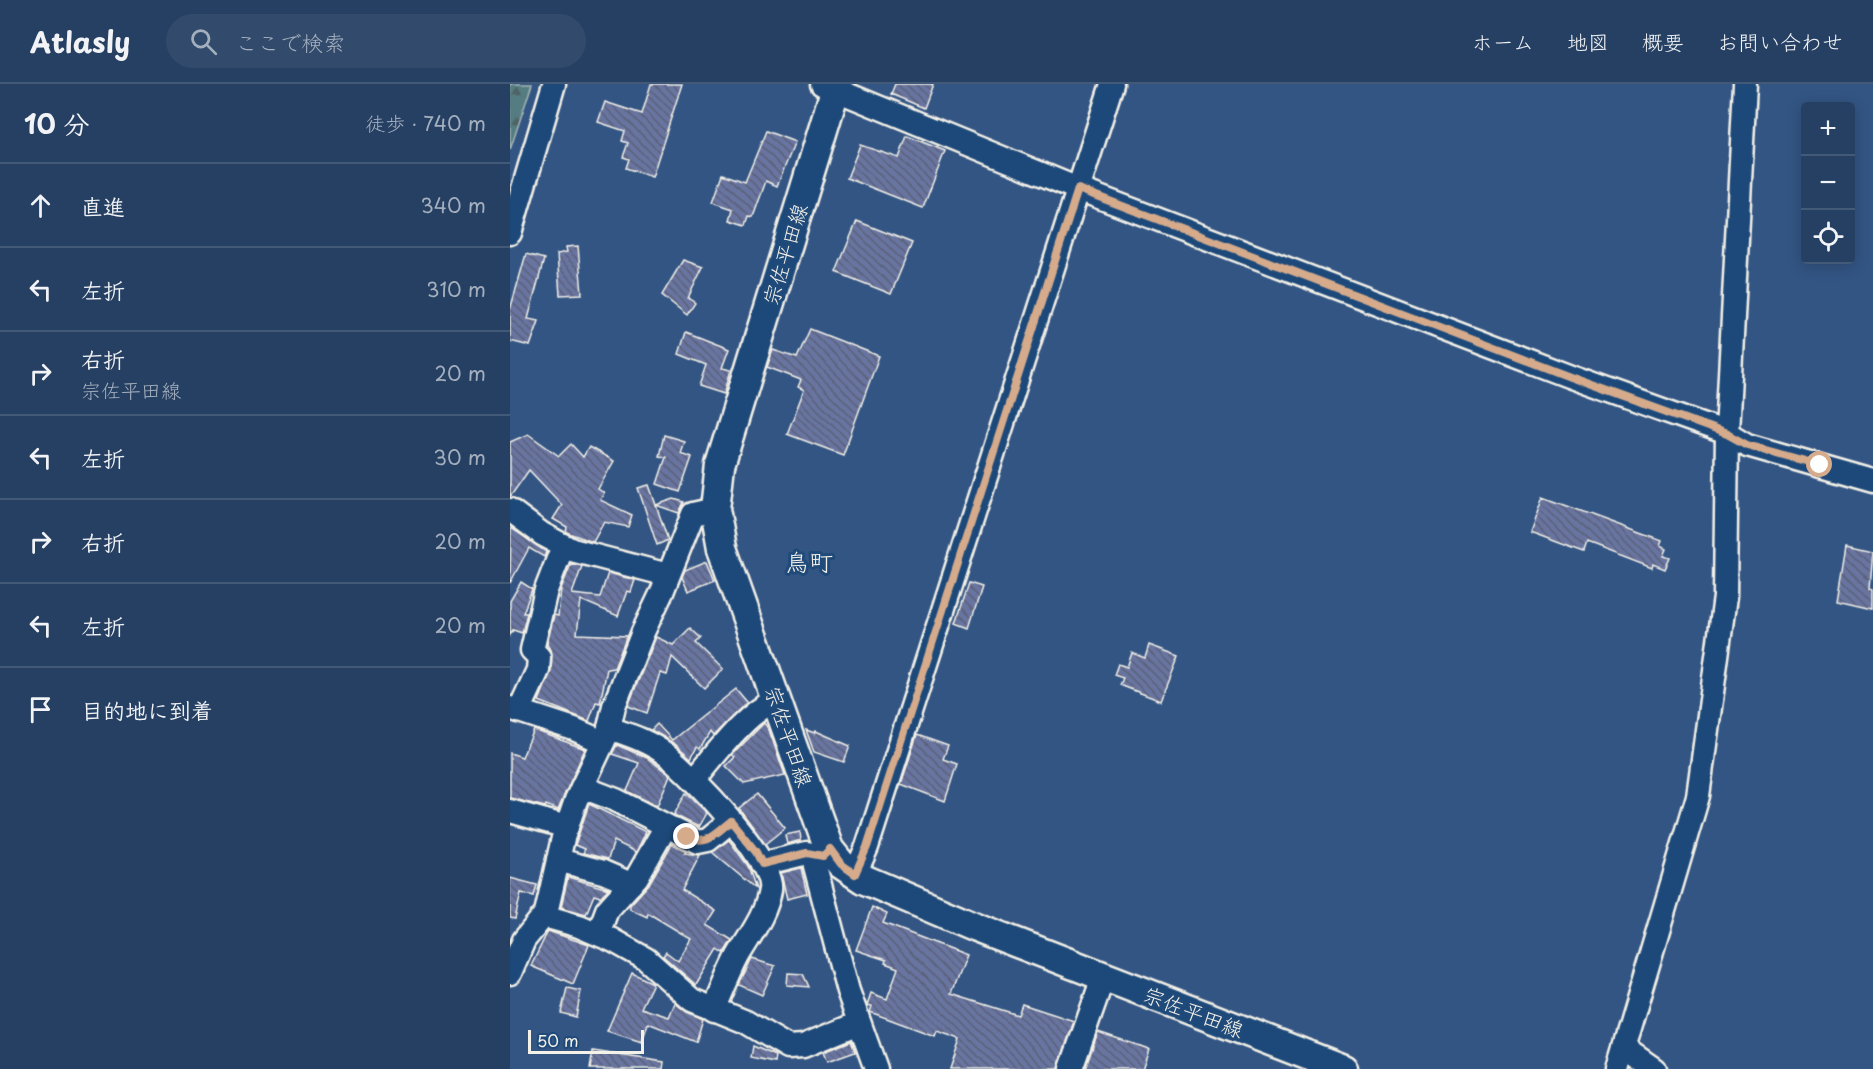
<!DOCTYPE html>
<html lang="ja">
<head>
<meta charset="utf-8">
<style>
	:root { --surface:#264063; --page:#324b6c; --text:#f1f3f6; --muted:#a4afbe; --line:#425978 }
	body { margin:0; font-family:"Playpen Sans","Klee One",sans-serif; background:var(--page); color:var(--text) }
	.controls { position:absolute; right:18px; top:18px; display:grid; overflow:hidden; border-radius:6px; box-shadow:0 3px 15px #0003 }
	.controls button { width:54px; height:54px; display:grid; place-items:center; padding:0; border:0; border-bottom:2px solid var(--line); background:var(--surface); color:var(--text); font:30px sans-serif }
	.scale { position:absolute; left:18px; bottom:15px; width:116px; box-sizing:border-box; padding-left:6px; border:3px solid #f4f1e8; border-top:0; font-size:16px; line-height:21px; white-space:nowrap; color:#f4f1e8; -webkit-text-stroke:4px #1f4a7a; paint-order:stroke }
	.stop { position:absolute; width:18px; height:18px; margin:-14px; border:4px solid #d6ab8b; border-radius:50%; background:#fff }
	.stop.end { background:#d6ab8b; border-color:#fff; box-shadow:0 2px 6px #0008 }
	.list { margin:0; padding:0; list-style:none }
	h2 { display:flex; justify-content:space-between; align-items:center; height:78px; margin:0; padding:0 24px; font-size:26px }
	h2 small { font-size:20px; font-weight:400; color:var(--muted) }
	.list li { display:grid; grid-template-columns:39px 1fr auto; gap:18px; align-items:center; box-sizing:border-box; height:84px; padding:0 24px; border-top:2px solid var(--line) }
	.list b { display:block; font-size:22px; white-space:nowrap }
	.list p { margin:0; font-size:20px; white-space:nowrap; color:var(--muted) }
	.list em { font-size:20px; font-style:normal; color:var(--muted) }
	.icon { flex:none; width:33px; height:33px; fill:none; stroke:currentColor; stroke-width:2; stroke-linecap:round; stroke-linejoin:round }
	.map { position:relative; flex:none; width:1363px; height:985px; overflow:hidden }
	header { display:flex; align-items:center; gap:36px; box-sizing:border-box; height:84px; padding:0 30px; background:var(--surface); border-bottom:2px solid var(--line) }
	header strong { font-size:28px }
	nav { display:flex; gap:33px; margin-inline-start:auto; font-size:21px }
	.search { width:420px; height:54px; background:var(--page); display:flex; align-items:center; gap:15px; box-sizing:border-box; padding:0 21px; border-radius:33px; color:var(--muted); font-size:22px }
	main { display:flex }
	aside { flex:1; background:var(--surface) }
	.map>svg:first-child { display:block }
	.forest { fill:url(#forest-firs); stroke:#a4b6b4; stroke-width:1.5 }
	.building { fill:url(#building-back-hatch); stroke:#f4f1e8; stroke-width:1.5 }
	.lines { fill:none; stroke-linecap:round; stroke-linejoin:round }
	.minor-casing { stroke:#f4f1e8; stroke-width:27 }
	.major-casing { stroke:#f4f1e8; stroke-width:33 }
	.minor { stroke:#1f4a7a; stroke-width:22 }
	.major { stroke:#1f4a7a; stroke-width:28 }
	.route { stroke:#d6ab8b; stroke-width:8 }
	.labels { text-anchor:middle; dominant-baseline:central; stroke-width:6; stroke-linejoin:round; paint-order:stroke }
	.street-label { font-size:21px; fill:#f4f1e8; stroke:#1f4a7a }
	.quarter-label { font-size:24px; fill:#f4f1e8; stroke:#1f4a7a }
</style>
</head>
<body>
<header>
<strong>Atlasly</strong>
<div class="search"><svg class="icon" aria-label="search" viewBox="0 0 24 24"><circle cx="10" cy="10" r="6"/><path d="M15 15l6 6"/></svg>ここで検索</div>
<nav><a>ホーム</a><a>地図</a><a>概要</a><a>お問い合わせ</a></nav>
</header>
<main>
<aside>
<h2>10 分<small>徒歩 · 740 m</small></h2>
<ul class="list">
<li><svg class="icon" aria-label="ahead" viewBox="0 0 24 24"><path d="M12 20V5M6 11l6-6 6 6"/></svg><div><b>直進</b></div><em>340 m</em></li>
<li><svg class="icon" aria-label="left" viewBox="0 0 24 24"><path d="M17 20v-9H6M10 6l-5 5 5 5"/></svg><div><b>左折</b></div><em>310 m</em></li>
<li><svg class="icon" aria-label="right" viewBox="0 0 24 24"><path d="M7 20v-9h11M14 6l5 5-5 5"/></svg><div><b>右折</b><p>宗佐平田線</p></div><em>20 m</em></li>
<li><svg class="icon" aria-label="left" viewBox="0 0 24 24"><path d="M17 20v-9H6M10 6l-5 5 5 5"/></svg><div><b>左折</b></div><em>30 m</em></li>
<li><svg class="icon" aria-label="right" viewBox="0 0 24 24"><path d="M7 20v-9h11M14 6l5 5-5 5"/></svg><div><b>右折</b></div><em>20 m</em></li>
<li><svg class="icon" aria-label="left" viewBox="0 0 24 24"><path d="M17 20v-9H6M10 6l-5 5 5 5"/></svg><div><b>左折</b></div><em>20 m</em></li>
<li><svg class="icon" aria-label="arrive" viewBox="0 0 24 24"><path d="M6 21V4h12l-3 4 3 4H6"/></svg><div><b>目的地に到着</b></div></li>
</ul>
</aside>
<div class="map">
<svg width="1363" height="985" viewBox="0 0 1363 985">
	<defs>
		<pattern id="forest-firs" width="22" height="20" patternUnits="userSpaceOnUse" patternTransform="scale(1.5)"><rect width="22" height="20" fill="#547b81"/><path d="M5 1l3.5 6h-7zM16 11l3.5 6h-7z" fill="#4f6466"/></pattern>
		<pattern id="building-back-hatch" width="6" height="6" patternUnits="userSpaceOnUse" patternTransform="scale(1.5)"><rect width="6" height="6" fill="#6774a0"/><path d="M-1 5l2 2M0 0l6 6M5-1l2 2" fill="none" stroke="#5a6078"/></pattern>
	</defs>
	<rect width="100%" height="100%" fill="#335584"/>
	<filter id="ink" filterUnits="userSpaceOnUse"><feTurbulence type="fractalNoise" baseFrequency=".0167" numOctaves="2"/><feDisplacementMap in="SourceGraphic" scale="12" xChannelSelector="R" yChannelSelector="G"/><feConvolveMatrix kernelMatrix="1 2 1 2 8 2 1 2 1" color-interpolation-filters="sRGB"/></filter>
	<g filter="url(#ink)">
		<polygon class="forest" points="0,0 22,0 0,66"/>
		<g class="building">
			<polygon points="141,0 172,0 142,93 116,84 119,75 113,73 118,59 112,57 115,47 88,38 95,18 132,30"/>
			<polygon points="385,0 423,0 414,24 381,10"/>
			<polygon points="256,47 285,58 267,102 256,97 243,133 239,132 236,141 220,136 223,125 203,118 213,90 235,98"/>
			<polygon points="397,52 435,67 413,124 337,94 350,61 389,74"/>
			<polygon points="347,137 402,159 381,210 326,188"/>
			<polygon points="68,162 72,210 50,211 47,170 57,168 56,163"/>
			<polygon points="16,170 34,175 18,235 29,237 20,262 0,257 0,226"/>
			<polygon points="173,176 193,183 178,214 185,219 177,231 152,211"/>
			<polygon points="300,245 369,272 333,371 277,350 294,306 288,303 291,296 257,283 263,266 287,274"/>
			<polygon points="176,248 219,265 212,284 221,286 214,310 189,302 196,281 169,270"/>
			<polygon points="18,350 49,372 61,360 73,373 79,363 104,377 88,405 94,409 90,416 122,431 118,443 94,438 83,458 56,448 57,443 43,435 52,421 19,386 0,413 0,358"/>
			<polygon points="154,351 174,357 170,369 182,373 170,408 147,400 156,373 149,372"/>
			<polygon points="139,401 146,421 164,415 174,418 169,429 146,421 158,456 147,461 128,404"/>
			<polygon points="1033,413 1152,457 1150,462 1156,465 1153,472 1160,474 1155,485 1143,480 1142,484 1077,459 1074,468 1020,448"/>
			<polygon points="1,444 36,468 34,473 19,464 0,499"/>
			<polygon points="1337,461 1363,467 1360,504 1363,505 1363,524 1328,516"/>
			<polygon points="197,477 205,496 178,507 172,493 175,486"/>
			<polygon points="61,480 72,482 62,510 90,513 98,489 125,496 121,508 117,507 108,532 71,516 67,550 117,552 104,584 97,585 90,619 86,618 79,637 29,617 41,587 42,569 37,560 44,531 48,532 51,505"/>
			<polygon points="11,498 22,505 13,529 17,529 12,549 3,546 0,551 0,517"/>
			<polygon points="459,499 472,503 459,544 446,539"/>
			<polygon points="180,544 191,554 186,559 213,585 194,604 162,573 157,591 150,589 137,629 118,622 146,553 163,561"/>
			<polygon points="639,561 669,572 651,617 610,601 613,594 604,591 608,580 617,583 622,569 635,574"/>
			<polygon points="226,605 237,618 203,652 200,648 190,665 187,663 181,674 165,660 141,646 147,640 162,656"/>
			<polygon points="254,639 259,646 275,691 234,700 216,682 225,673 222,671"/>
			<polygon points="24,646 75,665 48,726 36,721 35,723 0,714 0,669 12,673"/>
			<polygon points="296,646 305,649 306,647 340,662 334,678 304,668"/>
			<polygon points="407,651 438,662 433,675 447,680 435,717 391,700"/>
			<polygon points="107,661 137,674 160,691 147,722 117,707 129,679 102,670"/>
			<polygon points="176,709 197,729 189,743 164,731"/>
			<polygon points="247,710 275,744 255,760 229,724"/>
			<polygon points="79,720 136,748 126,768 104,757 98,775 73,769 75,765 65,761"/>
			<polygon points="290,748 291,756 277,760 275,751"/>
			<polygon points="219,756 238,782 246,805 202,768"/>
			<polygon points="162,760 176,767 174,769 190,771 172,806 206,827 197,841 222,856 214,869 208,865 186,901 153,872 156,868 168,877 181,855 138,829 137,833 120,825 120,821 139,800"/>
			<polygon points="291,784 297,810 277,815 271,789"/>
			<polygon points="58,793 98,805 90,813 84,811 76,830 51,823"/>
			<polygon points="0,794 27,801 24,812 11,809 5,835 0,834"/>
			<polygon points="362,823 377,830 373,839 456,871 441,910 508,931 512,920 564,937 548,985 440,985 450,955 427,947 425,952 360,928 362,922 357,921 361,909 377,915 388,884 375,879 376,876 346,866"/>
			<polygon points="38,847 79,861 63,900 21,882"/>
			<polygon points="242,875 265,882 252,911 229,901"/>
			<polygon points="122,889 143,899 131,924 159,933 165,919 177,928 193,935 186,958 138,939 132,958 97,947"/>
			<polygon points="278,889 293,890 299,903 277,901"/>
			<polygon points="57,904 71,907 66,933 51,929"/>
			<polygon points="588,948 639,965 632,985 575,985"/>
			<polygon points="341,957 345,968 317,978 313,968"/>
			<polygon points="243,962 266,972 265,979 241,974"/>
			<polygon points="83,967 154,978 153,985 80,985"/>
		</g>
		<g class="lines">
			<defs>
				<g id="minor">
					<polyline points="312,0 568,105 1061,293 1217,349 1237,361 1363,397"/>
					<polyline points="0,149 44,0"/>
					<polyline points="0,426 32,450 62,466 158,491"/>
					<polyline points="0,624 64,645 93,658"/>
					<polyline points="9,627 28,586 29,573 22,566 36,506 53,462"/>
					<path d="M 99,644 C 119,651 139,657 157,671 C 181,690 265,776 260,806 C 256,831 240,851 228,872 C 219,889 212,908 204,926"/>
					<path d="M 184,696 C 206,670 236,628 267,616"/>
					<polyline points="72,703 106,716 188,758 198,756 221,737"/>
					<polyline points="0,727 57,743"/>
					<polyline points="319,765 305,782 338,907 366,985"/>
					<polyline points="48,776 93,788 121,800"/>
					<polyline points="252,780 297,769 313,772"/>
					<polyline points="345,790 357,763 602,0"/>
					<polyline points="34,832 69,842 102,856 136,875 182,916 236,938 278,963 293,962 349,939"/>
					<polyline points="88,850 97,826 127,793 156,742"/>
					<polyline points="0,889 14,856 36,829 53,754 66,716 98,648 104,622 133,548 152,508 183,430 205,425"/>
					<polyline points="1114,964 1144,985"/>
					<polyline points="561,985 589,905 590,891"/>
					<polyline points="1107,985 1188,712 1215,513 1217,349 1235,0"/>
				</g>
				<polyline id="major" points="327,0 210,381 205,425 212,464 319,765 331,780 353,795 466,843 833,985"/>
			</defs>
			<use href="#minor" class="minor-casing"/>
			<use href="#major" class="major-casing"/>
			<use href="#minor" class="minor"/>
			<use href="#major" class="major"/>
		</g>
	</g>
	<g class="lines" filter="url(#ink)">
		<path class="route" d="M 177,753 C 197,761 205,750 221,737 L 246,768 L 252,780 L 297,769 L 313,772 L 320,765 L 331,780 L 345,790 L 357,763 L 568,105 L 1060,293 L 1217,350 L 1237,361 L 1310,381"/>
	</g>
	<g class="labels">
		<g class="street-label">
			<text transform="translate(274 170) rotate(-73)">宗佐平田線</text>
			<text transform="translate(280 652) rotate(71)">宗佐平田線</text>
			<text transform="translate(684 927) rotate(21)">宗佐平田線</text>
		</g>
		<g class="quarter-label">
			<text x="299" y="477">鳥町</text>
		</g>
	</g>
</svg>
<div class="controls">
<button>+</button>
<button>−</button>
<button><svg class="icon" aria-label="locate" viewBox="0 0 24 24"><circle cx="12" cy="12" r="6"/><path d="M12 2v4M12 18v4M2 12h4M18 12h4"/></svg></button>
</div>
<div class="scale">50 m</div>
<div class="stop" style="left:1310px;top:381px"></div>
<div class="stop end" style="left:177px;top:753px"></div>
</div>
</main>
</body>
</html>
